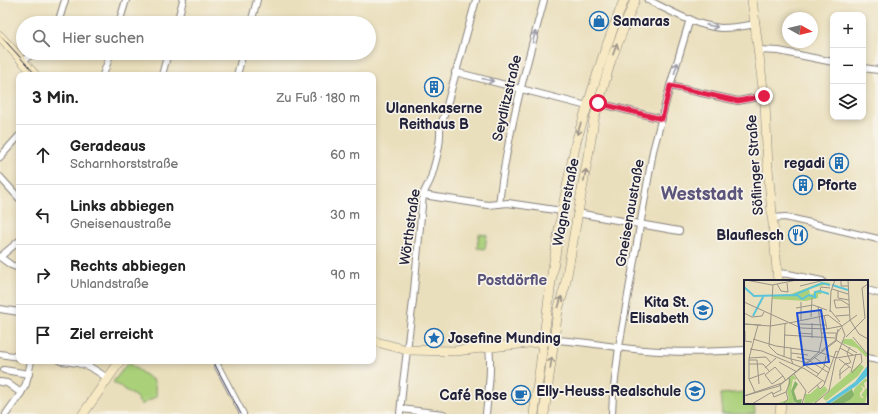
<!DOCTYPE html>
<html lang="de">
<head>
<meta charset="utf-8">
<style>
	:root { --surface:#fff; --page:#f2f2f2; --text:#222; --muted:#767676; --line:#e0e0e0 }
	body { margin:0; font-family:"Balsamiq Sans",sans-serif; background:var(--page); color:var(--text) }
	.controls { position:absolute; right:12px; top:12px; display:grid; overflow:hidden; border-radius:8px; box-shadow:0 2px 6px #0003 }
	.controls button { width:36px; height:36px; display:grid; place-items:center; padding:0; border:0; border-bottom:1px solid var(--line); background:var(--surface); color:var(--text); font:20px sans-serif }
	.compass { position:absolute; left:782px; top:12px; width:36px; height:36px; border-radius:50%; background:var(--surface); box-shadow:0 2px 6px #0003; rotate:98deg }
	.stop { position:absolute; width:12px; height:12px; margin:-9px; border:3px solid #e11d48; border-radius:50%; background:#fff }
	.stop.end { background:#e11d48; border-color:#fff; box-shadow:0 1px 4px #0008 }
	.list { margin:0; padding:0; list-style:none }
	h2 { display:flex; justify-content:space-between; align-items:center; height:52px; margin:0; padding:0 16px; font-size:17px }
	h2 small { font-size:13px; font-weight:400; color:var(--muted) }
	.list li { display:grid; grid-template-columns:26px 1fr auto; gap:12px; align-items:center; box-sizing:border-box; height:60px; padding:0 16px; border-top:1px solid var(--line) }
	.list b { display:block; font-size:15px; white-space:nowrap }
	.list p { margin:0; font-size:13px; white-space:nowrap; color:var(--muted) }
	.list em { font-size:13px; font-style:normal; color:var(--muted) }
	.icon { flex:none; width:22px; height:22px; fill:none; stroke:currentColor; stroke-width:2; stroke-linecap:round; stroke-linejoin:round }
	.map { position:relative; flex:none; width:878px; height:414px; overflow:hidden }
	.search { position:absolute; background:var(--surface); box-shadow:0 2px 6px #0003; left:16px; top:16px; width:360px; height:44px; display:flex; align-items:center; gap:10px; box-sizing:border-box; padding:0 14px; border-radius:22px; color:var(--muted); font-size:15px }
	.panel { position:absolute; background:var(--surface); box-shadow:0 2px 6px #0003; left:16px; top:72px; width:360px; height:292px; border-radius:8px }
	.map>svg:first-child { display:block }
	.green { fill:#aad07a; stroke:#66795a }
	.lines { fill:none; stroke-linecap:round; stroke-linejoin:round }
	.street-casing { stroke:#86807c; stroke-width:8 }
	.secondary-casing { stroke:#86807c; stroke-width:10 }
	.street { stroke:#fff; stroke-width:6 }
	.secondary { stroke:#f6e9c3; stroke-width:9 }
	.tram { stroke:#22223b; stroke-width:1 }
	.oneway { stroke:#9c9ca7 }
	.oneway2 { stroke:#978f86 }
	.route { stroke:#e11d48; stroke-width:5 }
	.labels { text-anchor:middle; dominant-baseline:central; stroke-width:3.5; stroke-linejoin:round; paint-order:stroke }
	.poi-label { font-size:14px; font-weight:bold; fill:#22223b; stroke:#f7f3e8; text-anchor:end }
	.street-label { font-size:14px; fill:#22223b; stroke:#f7f3e8 }
	.neighbourhood-label { font-size:15px; font-weight:bold; fill:#5b557c; stroke:#f7f3e8 }
	.district-label { font-size:18px; font-weight:bold; fill:#5b557c; stroke:#f7f3e8 }
	.inset-river { fill:none; stroke:#5cc4d9; stroke-width:2 }
	.inset-road { fill:none; stroke:#9a9388; stroke-width:1 }
	.view { fill:#1d4ed8; fill-opacity:0.15; stroke:#1d4ed8; stroke-width:2 }
	.inset-edge { fill:none; stroke:#22223b; stroke-width:2 }
</style>
</head>
<body>
<div class="map">
<svg width="878" height="414" viewBox="0 0 878 414">
	<rect width="100%" height="100%" fill="#f7f3e8"/>
	<filter id="ink" filterUnits="userSpaceOnUse"><feTurbulence type="fractalNoise" baseFrequency=".025" numOctaves="2"/><feDisplacementMap in="SourceGraphic" scale="8" xChannelSelector="R" yChannelSelector="G"/><feConvolveMatrix kernelMatrix="1 2 1 2 8 2 1 2 1" color-interpolation-filters="sRGB"/></filter>
	<filter id="wash" filterUnits="userSpaceOnUse"><feTurbulence type="fractalNoise" baseFrequency=".012" numOctaves="4" result="noise"/><feDisplacementMap in="SourceGraphic" scale="16" xChannelSelector="R" yChannelSelector="G"/><feGaussianBlur stdDeviation="0.9" result="paint"/><feColorMatrix in="noise" values="0 0 0 0 0 0 0 0 0 0 0 0 0 0 0 0 0 1.4 0 .05"/><feComposite in="paint" operator="in"/></filter>
	<g filter="url(#wash)">
		<rect width="100%" height="100%" fill="#eadfbc"/>
		<g class="green">
			<polygon points="479,234 487,235 485,249 477,248"/>
			<polygon points="128,363 154,381 157,396 141,405 136,397 113,382"/>
			<polygon points="745,392 745,403 754,403 755,414 722,414 720,394"/>
		</g>
	</g>
	<g filter="url(#ink)">
		<g class="lines">
			<defs>
				<g id="street">
					<path d="M 648,0 C 670,11 696,26 721,28 C 733,28 745,26 756,24"/>
					<polyline points="58,23 65,0"/>
					<polyline points="119,23 126,0"/>
					<polyline points="177,23 183,0"/>
					<polyline points="251,23 257,0"/>
					<polyline points="759,50 779,51 833,62"/>
					<polyline points="23,61 33,53"/>
					<polyline points="863,68 878,70"/>
					<polyline points="455,72 587,106"/>
					<polyline points="103,75 111,53"/>
					<polyline points="162,75 168,53"/>
					<polyline points="237,75 243,53"/>
					<polyline points="670,86 738,101 764,96"/>
					<polyline points="598,103 662,119"/>
					<polyline points="0,157 19,136"/>
					<polyline points="0,177 19,198"/>
					<polyline points="423,195 488,205 508,203 562,211"/>
					<path d="M 499,204 C 507,134 526,67 544,0"/>
					<polyline points="577,213 679,231"/>
					<polyline points="773,218 785,217 878,239"/>
					<polyline points="0,257 19,241"/>
					<polyline points="0,257 11,265 19,268"/>
					<polyline points="777,273 788,274 822,281"/>
					<polyline points="867,290 878,293"/>
					<polyline points="0,309 19,312"/>
					<path d="M 554,340 C 584,341 614,348 645,350 C 678,353 711,352 745,350"/>
					<polyline points="0,354 19,357"/>
					<polyline points="867,358 878,360"/>
					<path d="M 61,361 C 84,363 89,365 107,378"/>
					<polyline points="215,361 243,414"/>
					<polyline points="4,370 29,374"/>
					<polyline points="0,382 7,383 21,393"/>
					<polyline points="401,409 443,414"/>
					<polyline points="6,414 21,393 26,384 31,361"/>
					<path d="M 400,414 L 403,383 L 413,301 L 423,195 C 425,189 429,184 431,178 C 435,163 441,146 440,130 L 476,0"/>
					<path d="M 486,414 C 488,392 492,370 489,347"/>
					<polyline points="612,414 613,395 619,347 653,151 670,86 690,19"/>
				</g>
				<g id="secondary">
					<polyline points="752,0 765,104 768,168 778,281"/>
					<polyline points="0,36 35,75"/>
					<polyline points="373,341 407,350 455,351 548,341"/>
					<polyline points="83,414 120,361"/>
					<polyline points="534,414 552,274 562,211 576,142 605,50 624,0"/>
					<polyline points="544,414 558,310 565,286 590,145 594,119 611,60 635,0"/>
					<polyline points="780,414 781,403"/>
				</g>
			</defs>
			<use href="#street" class="street-casing"/>
			<use href="#secondary" class="secondary-casing"/>
			<use href="#street" class="street"/>
			<use href="#secondary" class="secondary"/>
			<g class="tram">
				<polyline points="0,35 36,75"/>
				<polyline points="213,361 241,414"/>
			</g>
		</g>
		<defs><path id="oneway-shaft" d="M-6 0H5M1.5-3L5.5 0L1.5 3" fill="none" stroke-width="1.6" stroke-linecap="round" stroke-linejoin="round"/></defs>
		<g class="oneway">
			<use href="#oneway-shaft" transform="translate(712 26) rotate(11)"/>
			<use href="#oneway-shaft" transform="translate(534 37) rotate(-75)"/>
			<use href="#oneway-shaft" transform="translate(676 68) rotate(-73)"/>
			<use href="#oneway-shaft" transform="translate(488 80) rotate(14)"/>
		</g>
		<g class="oneway2">
			<use href="#oneway-shaft" transform="translate(615 49) rotate(-70)"/>
			<use href="#oneway-shaft" transform="translate(579 129) rotate(107)"/>
			<use href="#oneway-shaft" transform="translate(585 175) rotate(-79)"/>
			<use href="#oneway-shaft" transform="translate(560 302) rotate(-74)"/>
			<use href="#oneway-shaft" transform="translate(551 363) rotate(-82)"/>
		</g>
	</g>
	<g class="lines" filter="url(#ink)">
		<polyline class="route" points="598,103 662,119 670,86 738,101 764,96"/>
	</g>
	<defs>
		<symbol id="shop-ring" viewBox="-11 -11 22 22"><circle r="9.5" fill="#f7f3e8" stroke="#1f6fb2" stroke-width="1.5"/><path d="M-5-2.5h2.3a2.7 3.5 0 0 1 5.4 0H5L5.5 6h-11ZM-1.5-2.5h3a1.5 2.3 0 0 0-3 0Z" fill="#1f6fb2"/></symbol>
		<symbol id="building-ring" viewBox="-11 -11 22 22"><circle r="9.5" fill="#f7f3e8" stroke="#1f6fb2" stroke-width="1.5"/><path d="M-4-6H4V6H1V3H-1V6H-4ZM-2.5-4.3h1.7v1.8h-1.7ZM.8-4.3h1.7v1.8H.8ZM-2.5-1h1.7V.8h-1.7ZM.8-1h1.7V.8H.8Z" fill="#1f6fb2"/></symbol>
		<symbol id="restaurant-ring" viewBox="-11 -11 22 22"><circle r="9.5" fill="#f7f3e8" stroke="#1f6fb2" stroke-width="1.5"/><path d="M-5-6h1v4h1v-4h1v4h1v-4h1v5L-1.5 .5V6h-2V.5L-5-1ZM5-6V6H3V1.5H1.5Q1.5-4 5-6Z" fill="#1f6fb2"/></symbol>
		<symbol id="school-ring" viewBox="-11 -11 22 22"><circle r="9.5" fill="#f7f3e8" stroke="#1f6fb2" stroke-width="1.5"/><path d="M0-5L7-2L0 1L-7-2ZM-4 1L0 2.5L4 1V4Q0 6-4 4Z" fill="#1f6fb2"/></symbol>
		<symbol id="sight-ring" viewBox="-11 -11 22 22"><circle r="9.5" fill="#f7f3e8" stroke="#1f6fb2" stroke-width="1.5"/><path d="M0-6L1.8-2.2L6-1.7L2.9 1.2L3.7 5.4L0 3.3L-3.7 5.4L-2.9 1.2L-6-1.7L-1.8-2.2Z" fill="#1f6fb2"/></symbol>
		<symbol id="cafe-ring" viewBox="-11 -11 22 22"><circle r="9.5" fill="#f7f3e8" stroke="#1f6fb2" stroke-width="1.5"/><path d="M-5.5-4.5H6V0H3Q3 3.5 0 3.5H-2.5Q-5.5 3.5-5.5 0ZM3-3.2v2h1.7v-2ZM-6 4.5H4V6H-6Z" fill="#1f6fb2"/></symbol>
	</defs>
	<g fill-rule="evenodd">
		<use href="#shop-ring" x="588" y="10" width="22" height="22"/>
		<use href="#building-ring" x="423" y="76" width="22" height="22"/>
		<use href="#building-ring" x="828" y="152" width="22" height="22"/>
		<use href="#building-ring" x="792" y="174" width="22" height="22"/>
		<use href="#restaurant-ring" x="787" y="224" width="22" height="22"/>
		<use href="#school-ring" x="692" y="299" width="22" height="22"/>
		<use href="#sight-ring" x="423" y="327" width="22" height="22"/>
		<use href="#school-ring" x="684" y="380" width="22" height="22"/>
		<use href="#cafe-ring" x="510" y="384" width="22" height="22"/>
	</g>
	<g class="labels">
		<g class="poi-label">
			<text x="613" y="21" text-anchor="start">Samaras</text>
			<text x="434" y="108" text-anchor="middle">Ulanenkaserne<tspan x="434" dy="16">Reithaus B</tspan></text>
			<text x="825" y="163">regadi</text>
			<text x="817" y="185" text-anchor="start">Pforte</text>
			<text x="784" y="235">Blauflesch</text>
			<text x="689" y="302">Kita St.<tspan x="689" dy="16">Elisabeth</tspan></text>
			<text x="448" y="338" text-anchor="start">Josefine Munding</text>
			<text x="681" y="391">Elly-Heuss-Realschule</text>
			<text x="507" y="395">Café Rose</text>
		</g>
		<g class="street-label">
			<text transform="translate(507 98) rotate(-77)">Seydlitzstraße</text>
			<text transform="translate(755 165) rotate(-94)">Söflinger Straße</text>
			<text transform="translate(566 202) rotate(-79)">Wagnerstraße</text>
			<text transform="translate(630 213) rotate(-80)">Gneisenaustraße</text>
			<text transform="translate(410 227) rotate(-82)">Wörthstraße</text>
		</g>
		<g class="neighbourhood-label">
			<text x="512" y="280">Postdörfle</text>
		</g>
		<g class="district-label">
			<text x="702" y="194">Weststadt</text>
		</g>
	</g>
	<g transform="translate(744 280)">
		<rect width="124" height="124" fill="#eadfbc"/>
		<path d="M 79,2 L 87,3 L 65,9 L 66,15 L 76,10 L 78,14 L 74,14 L 74,18 L 62,21 L 29,19 L 29,16 L 47,14 ZM 100,59 L 108,59 L 124,75 L 122,77 L 113,68 L 98,63 ZM 116,84 L 120,87 L 114,96 L 82,121 L 79,118 L 87,109 ZM 49,95 L 52,98 L 52,100 L 49,99 L 47,111 L 50,123 L 32,124 L 45,119 L 43,112 L 45,98 ZM 122,98 L 123,101 L 120,103 L 121,108 L 116,105 L 119,109 L 116,113 L 116,116 L 118,118 L 120,118 L 117,115 L 122,108 L 124,110 L 121,124 L 98,124 L 106,120 L 111,108 ZM 80,106 L 84,110 L 72,122 L 60,124 L 61,114 L 66,114 L 74,107 L 76,110 Z" fill="#aad07a"/>
		<path d="M 51,101 L 54,104 L 50,111 L 53,120 L 58,119 L 57,124 L 50,122 L 47,111 ZM 108,109 L 110,115 L 106,120 L 98,124 L 86,124 Z" fill="#87b26a"/>
		<path d="M 124,85 L 123,96 L 112,106 L 85,124 L 80,124 L 111,102 Z" fill="#5cc4d9"/>
		<path class="inset-river" d="M 88,5 L 104,10M 0,7 L 10,16 L 53,15 L 58,19 L 65,15 L 71,17 L 71,12 L 76,11 L 85,14M 50,15 L 78,3 L 86,5M 9,36 L 20,15"/>
		<path class="inset-road" d="M 2,0 L 28,5 L 53,0M 97,0 L 97,6 L 104,6M 104,0 L 106,40 L 115,54 L 124,59M 33,4 L 37,11 L 44,12 L 43,3M 29,5 L 25,66 L 33,74 L 47,79 L 49,84M 56,6 L 81,0M 88,9 L 104,14M 76,10 L 77,7 L 86,8M 94,11 L 94,18 L 105,20M 0,22 L 57,48 L 82,49 L 98,46M 105,25 L 97,20 L 90,20 L 92,28 L 105,27M 52,28 L 69,25 L 83,30M 86,30 L 96,42M 86,32 L 87,11 L 91,0M 0,33 L 8,37 L 18,36 L 20,32M 80,35 L 83,49M 92,36 L 105,35M 67,37 L 68,18M 57,40 L 57,22M 45,43 L 84,35M 68,43 L 68,58M 0,44 L 26,46 L 44,43M 0,44 L 17,45M 56,44 L 82,45M 98,46 L 113,35M 94,49 L 92,60 L 113,73M 1,51 L 1,61 L 8,62M 54,53 L 68,54M 77,53 L 92,53M 40,55 L 91,58M 102,57 L 121,38 L 118,8 L 124,4M 109,57 L 124,75M 9,59 L 32,66 L 75,72 L 92,78M 106,67 L 103,73 L 107,83M 47,68 L 47,79 L 64,83M 96,68 L 109,75M 6,69 L 18,71 L 61,89 L 81,102M 77,71 L 92,60M 47,73 L 64,75M 40,77 L 41,44M 53,77 L 66,80M 70,77 L 86,89M 5,78 L 22,77 L 27,83M 92,78 L 117,74 L 118,82 L 108,93M 95,79 L 107,88M 5,80 L 13,80 L 15,104M 66,81 L 85,93M 35,82 L 53,92M 5,84 L 19,84 L 25,91M 62,86 L 75,94M 21,88 L 32,78M 107,92 L 112,74M 50,94 L 62,111 L 58,124M 95,95 L 105,87M 39,96 L 28,104 L 21,95 L 31,87 L 39,96 L 42,101M 72,97 L 80,87 L 82,76M 5,99 L 21,93M 96,99 L 96,90 L 101,84 L 106,83M 73,105 L 76,109 L 80,105 L 92,71 L 94,72M 11,112 L 5,99 L 5,78 L 14,45M 28,112 L 30,117 L 42,112M 42,112 L 46,102 L 45,98M 64,113 L 78,101M 29,114 L 37,110 L 36,104M 0,116 L 35,106 L 75,72 L 78,58 L 74,26M 0,116 L 38,103 L 92,61 L 92,54 L 97,48M 8,124 L 28,112M 39,124 L 44,119 L 42,112M 70,124 L 85,111 L 91,81 L 101,55 L 97,45 L 84,35"/>
		<path class="view" d="M 77,30 L 85,82 L 60,85 L 53,33 Z"/>
		<rect width="124" height="124" class="inset-edge"/>
	</g>
</svg>
<div class="controls">
<button>+</button>
<button>−</button>
<button><svg class="icon" aria-label="layers" viewBox="0 0 24 24"><path d="M12 4l9 5-9 5-9-5zM3 14l9 5 9-5"/></svg></button>
</div>
<svg class="compass" viewBox="-18 -18 36 36"><path d="M0-13l5 13h-10z" fill="#e53935"/><path d="M0 13l5-13h-10z" fill="#767676"/></svg>
<div class="stop" style="left:598px;top:103px"></div>
<div class="stop end" style="left:764px;top:96px"></div>
<div class="search"><svg class="icon" aria-label="search" viewBox="0 0 24 24"><circle cx="10" cy="10" r="6"/><path d="M15 15l6 6"/></svg>Hier suchen</div>
<section class="panel">
<h2>3 Min.<small>Zu Fuß · 180 m</small></h2>
<ul class="list">
<li><svg class="icon" aria-label="ahead" viewBox="0 0 24 24"><path d="M12 20V5M6 11l6-6 6 6"/></svg><div><b>Geradeaus</b><p>Scharnhorststraße</p></div><em>60 m</em></li>
<li><svg class="icon" aria-label="left" viewBox="0 0 24 24"><path d="M17 20v-9H6M10 6l-5 5 5 5"/></svg><div><b>Links abbiegen</b><p>Gneisenaustraße</p></div><em>30 m</em></li>
<li><svg class="icon" aria-label="right" viewBox="0 0 24 24"><path d="M7 20v-9h11M14 6l5 5-5 5"/></svg><div><b>Rechts abbiegen</b><p>Uhlandstraße</p></div><em>90 m</em></li>
<li><svg class="icon" aria-label="arrive" viewBox="0 0 24 24"><path d="M6 21V4h12l-3 4 3 4H6"/></svg><div><b>Ziel erreicht</b></div></li>
</ul>
</section>
</div>
</body>
</html>
